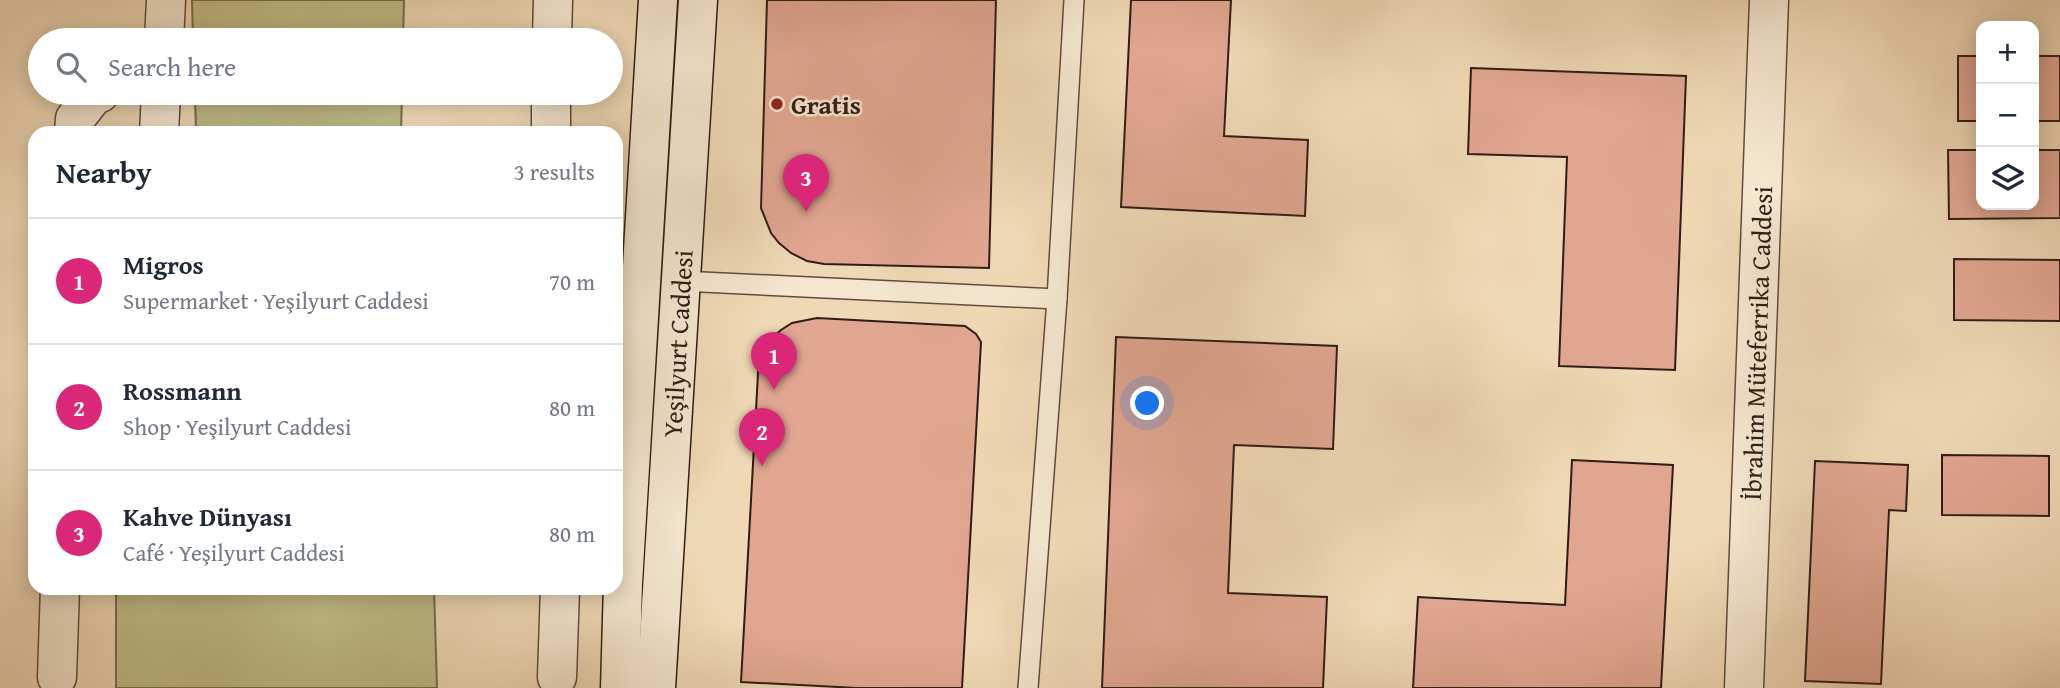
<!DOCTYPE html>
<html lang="en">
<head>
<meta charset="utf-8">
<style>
	:root { --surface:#fff; --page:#f6f6f7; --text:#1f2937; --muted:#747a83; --line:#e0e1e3; --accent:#db2777 }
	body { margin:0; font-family:"Gentium Book Plus",serif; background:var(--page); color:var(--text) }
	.controls { position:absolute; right:21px; top:21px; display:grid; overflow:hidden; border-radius:14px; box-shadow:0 4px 18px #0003 }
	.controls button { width:63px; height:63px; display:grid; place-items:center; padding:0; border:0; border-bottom:2px solid var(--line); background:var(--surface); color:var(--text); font:35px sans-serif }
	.you { position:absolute; left:1148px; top:404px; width:24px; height:24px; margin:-18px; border:5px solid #fff; border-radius:50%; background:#1a73e8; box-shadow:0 0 0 10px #1a73e833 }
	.badge { display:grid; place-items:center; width:46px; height:46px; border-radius:50%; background:var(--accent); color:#fff; font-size:23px; font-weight:700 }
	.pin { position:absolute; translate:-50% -58px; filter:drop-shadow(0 2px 4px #0008) }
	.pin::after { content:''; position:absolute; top:37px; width:24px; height:21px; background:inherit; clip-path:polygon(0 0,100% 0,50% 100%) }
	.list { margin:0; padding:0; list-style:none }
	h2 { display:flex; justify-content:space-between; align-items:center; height:91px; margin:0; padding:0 28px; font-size:30px }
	h2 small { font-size:23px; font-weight:400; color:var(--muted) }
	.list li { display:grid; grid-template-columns:46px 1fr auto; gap:21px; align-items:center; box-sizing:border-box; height:126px; padding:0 28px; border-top:2px solid var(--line) }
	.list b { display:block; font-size:26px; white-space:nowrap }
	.list p { margin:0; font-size:23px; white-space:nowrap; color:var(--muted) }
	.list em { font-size:23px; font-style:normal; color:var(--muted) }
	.icon { flex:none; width:38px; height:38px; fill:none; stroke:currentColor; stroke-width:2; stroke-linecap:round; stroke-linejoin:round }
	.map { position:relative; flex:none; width:2060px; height:688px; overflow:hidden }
	.search { position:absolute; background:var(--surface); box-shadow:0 4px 18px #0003; left:28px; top:28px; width:595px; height:77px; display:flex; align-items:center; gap:18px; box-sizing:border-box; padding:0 24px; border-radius:38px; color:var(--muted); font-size:26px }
	.panel { position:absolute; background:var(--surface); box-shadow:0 4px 18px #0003; left:28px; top:126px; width:595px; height:469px; border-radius:21px }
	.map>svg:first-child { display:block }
	.green { fill:#c0bc88; stroke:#786c4f; stroke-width:2 }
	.building { fill:#e1a691; stroke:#301d16; stroke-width:2 }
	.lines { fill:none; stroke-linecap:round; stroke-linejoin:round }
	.service-casing { stroke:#604c3e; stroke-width:22 }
	.minor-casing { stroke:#604c3e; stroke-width:41 }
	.tertiary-casing { stroke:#604c3e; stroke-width:41 }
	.secondary-casing { stroke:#301d16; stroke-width:41 }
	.service { stroke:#f5e6cf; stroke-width:19 }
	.minor { stroke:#f5e6cf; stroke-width:38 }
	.tertiary { stroke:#f5e6cf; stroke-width:38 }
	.secondary { stroke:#f5e6cf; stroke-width:38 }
	.poi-dot { fill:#8f2418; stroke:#f5e6cf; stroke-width:2.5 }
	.labels { text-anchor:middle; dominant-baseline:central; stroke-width:5; stroke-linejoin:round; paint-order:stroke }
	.poi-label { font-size:26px; font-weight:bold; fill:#301d16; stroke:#f5e6cf; text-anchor:start }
	.street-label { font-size:26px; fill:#301d16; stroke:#f5e6cf }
</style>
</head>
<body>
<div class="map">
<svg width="2060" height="688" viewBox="0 0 2060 688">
	<rect width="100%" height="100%" fill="#efd8b5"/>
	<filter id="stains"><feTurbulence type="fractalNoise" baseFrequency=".00286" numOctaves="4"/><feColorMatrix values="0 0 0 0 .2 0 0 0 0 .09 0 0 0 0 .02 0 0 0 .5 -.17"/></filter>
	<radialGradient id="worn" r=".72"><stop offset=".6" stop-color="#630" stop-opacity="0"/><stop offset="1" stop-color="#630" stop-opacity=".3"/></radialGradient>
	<g class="green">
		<polygon points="192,0 404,0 403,40 193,40"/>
		<polygon points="195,93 402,93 401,133 196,133"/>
		<polygon points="116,588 434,588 437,688 116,688"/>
	</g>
	<g class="building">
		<polygon points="767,0 996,0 989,268 824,264 807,261 791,253 779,243 771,233 761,208"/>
		<polygon points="1131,0 1231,0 1224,136 1308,140 1305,216 1121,207"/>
		<rect x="1958" y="56" width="23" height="65"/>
		<rect x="2034" y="56" width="26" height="65"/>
		<polygon points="1471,68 1686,76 1675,370 1559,366 1567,157 1468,154"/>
		<polygon points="1948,150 1981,150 1981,205 2034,205 2034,150 2060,150 2060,218 1949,219"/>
		<polygon points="1954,259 2060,260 2060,321 1954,320"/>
		<polygon points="817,318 965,326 976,334 981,342 962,688 857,688 741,682 759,355 768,341 781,330 792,323"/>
		<polygon points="1116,337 1337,346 1333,449 1234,445 1228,593 1327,597 1323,688 1102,688"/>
		<polygon points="1942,455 2049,456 2049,516 1942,515"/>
		<polygon points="1572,460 1673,465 1661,688 1413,688 1418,597 1565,605"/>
		<polygon points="1815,461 1908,465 1906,511 1889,510 1881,684 1805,681"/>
	</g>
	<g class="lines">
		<defs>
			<g id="service">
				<polyline points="681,281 1057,299"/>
				<polyline points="1028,688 1057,299 1074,0"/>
			</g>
			<g id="minor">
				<polyline points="164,40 166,0"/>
				<polyline points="552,40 553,0"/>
				<polyline points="74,133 75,119 93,96 100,93"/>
				<polyline points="159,133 161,93"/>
				<polyline points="551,133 551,93"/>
				<polyline points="57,677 60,588"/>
				<polyline points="557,677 560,588"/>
			</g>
			<g id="tertiary">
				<path id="s1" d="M 1744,688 L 1769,0"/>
			</g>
			<g id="secondary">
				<polyline points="620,688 623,584 658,0"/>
				<path id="s2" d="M 656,688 L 698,0"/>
			</g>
		</defs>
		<use href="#service" class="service-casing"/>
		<use href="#minor" class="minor-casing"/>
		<use href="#tertiary" class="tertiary-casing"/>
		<use href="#secondary" class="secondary-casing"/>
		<use href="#service" class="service"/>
		<use href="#minor" class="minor"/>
		<use href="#tertiary" class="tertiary"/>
		<use href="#secondary" class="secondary"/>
	</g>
	<circle class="poi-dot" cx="777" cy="104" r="7"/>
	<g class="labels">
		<g class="poi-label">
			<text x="791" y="104">Gratis</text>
		</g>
		<g class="street-label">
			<text stroke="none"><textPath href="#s2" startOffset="345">Yeşilyurt Caddesi</textPath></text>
			<text stroke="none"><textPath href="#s1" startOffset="345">İbrahim Müteferrika Caddesi</textPath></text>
		</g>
	</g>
	<rect width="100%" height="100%" filter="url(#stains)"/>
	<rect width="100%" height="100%" fill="url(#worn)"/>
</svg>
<div class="controls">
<button>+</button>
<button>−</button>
<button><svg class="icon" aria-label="layers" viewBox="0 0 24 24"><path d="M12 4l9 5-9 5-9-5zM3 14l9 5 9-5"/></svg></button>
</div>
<div class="you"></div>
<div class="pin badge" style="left:774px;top:390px">1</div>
<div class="pin badge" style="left:762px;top:466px">2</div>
<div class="pin badge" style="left:806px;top:212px">3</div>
<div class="search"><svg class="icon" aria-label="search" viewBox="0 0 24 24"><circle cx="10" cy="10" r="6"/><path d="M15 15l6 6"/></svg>Search here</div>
<section class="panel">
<h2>Nearby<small>3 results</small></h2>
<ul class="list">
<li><span class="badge">1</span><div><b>Migros</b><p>Supermarket · Yeşilyurt Caddesi</p></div><em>70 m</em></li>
<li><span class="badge">2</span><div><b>Rossmann</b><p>Shop · Yeşilyurt Caddesi</p></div><em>80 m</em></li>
<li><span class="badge">3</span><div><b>Kahve Dünyası</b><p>Café · Yeşilyurt Caddesi</p></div><em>80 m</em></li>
</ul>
</section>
</div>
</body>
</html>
